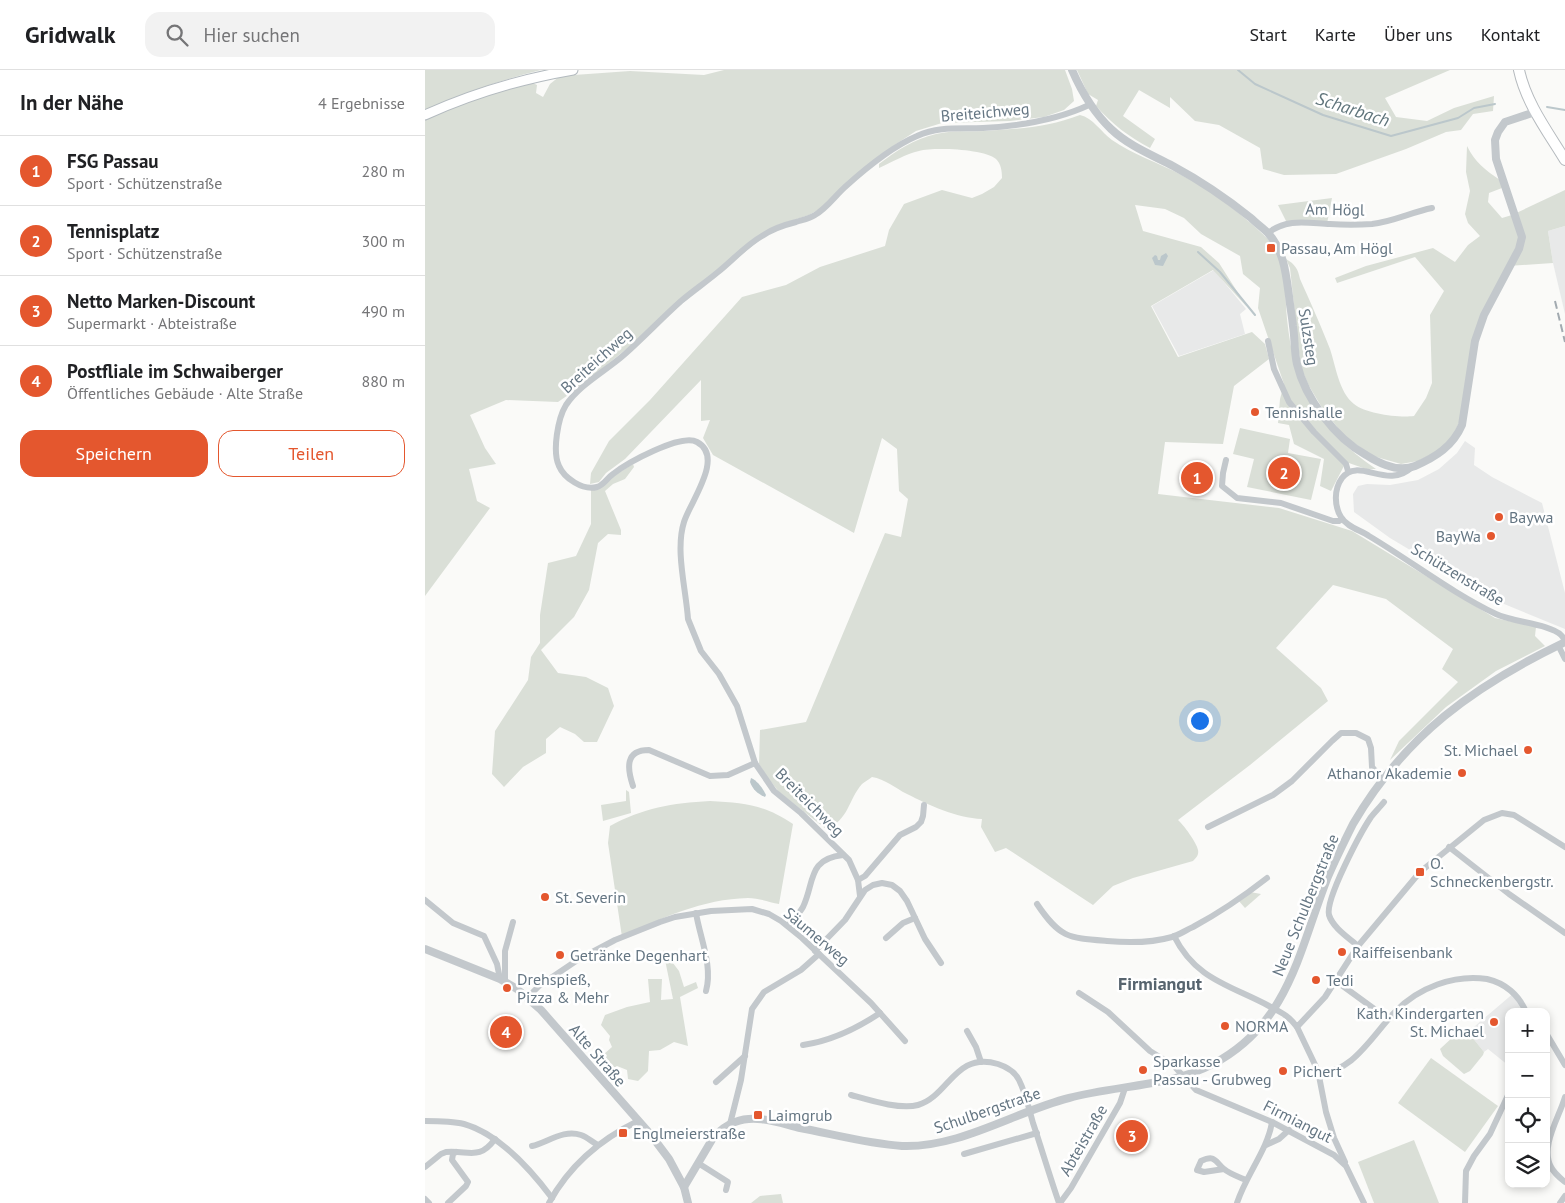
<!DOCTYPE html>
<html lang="de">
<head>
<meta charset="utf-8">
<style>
	:root { --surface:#fff; --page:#f2f2f2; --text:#202124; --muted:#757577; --line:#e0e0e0; --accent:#e4572e }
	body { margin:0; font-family:"PT Sans",sans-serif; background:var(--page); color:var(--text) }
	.controls { position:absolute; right:15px; bottom:15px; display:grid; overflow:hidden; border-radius:10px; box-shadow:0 2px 8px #0003 }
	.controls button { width:45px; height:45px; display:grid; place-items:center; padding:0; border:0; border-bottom:1px solid var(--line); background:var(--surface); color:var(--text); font:25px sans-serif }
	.you { position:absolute; left:774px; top:650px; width:18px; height:18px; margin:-12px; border:4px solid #fff; border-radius:50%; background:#1a73e8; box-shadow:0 0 0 8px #1a73e833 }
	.badge { display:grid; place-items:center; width:32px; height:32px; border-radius:50%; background:var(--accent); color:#fff; font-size:16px; font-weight:700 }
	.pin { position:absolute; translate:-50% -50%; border:2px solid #fff; box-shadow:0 1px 5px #0006 }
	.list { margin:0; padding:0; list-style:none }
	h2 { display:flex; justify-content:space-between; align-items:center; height:65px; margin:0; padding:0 20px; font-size:21px }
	h2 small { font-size:16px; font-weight:400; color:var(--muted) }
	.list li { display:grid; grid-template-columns:32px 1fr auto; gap:15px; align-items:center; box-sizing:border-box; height:70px; padding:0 20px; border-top:1px solid var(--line) }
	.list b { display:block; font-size:19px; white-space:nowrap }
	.list p { margin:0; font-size:16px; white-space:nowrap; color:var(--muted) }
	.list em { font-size:16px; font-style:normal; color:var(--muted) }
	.actions { display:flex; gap:10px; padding:15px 20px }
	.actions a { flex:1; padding:11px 0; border:1px solid var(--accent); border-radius:15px; text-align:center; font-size:18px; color:var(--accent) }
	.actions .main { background:var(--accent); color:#fff }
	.icon { flex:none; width:28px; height:28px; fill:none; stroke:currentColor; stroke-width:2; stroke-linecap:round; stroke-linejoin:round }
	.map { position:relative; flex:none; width:1140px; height:1133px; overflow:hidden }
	header { display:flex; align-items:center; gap:30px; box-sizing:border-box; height:70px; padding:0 25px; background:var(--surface); border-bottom:1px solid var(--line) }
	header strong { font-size:24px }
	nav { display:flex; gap:28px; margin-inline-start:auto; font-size:18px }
	.search { width:350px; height:45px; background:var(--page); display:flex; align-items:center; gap:12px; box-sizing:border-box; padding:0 18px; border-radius:15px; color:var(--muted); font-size:19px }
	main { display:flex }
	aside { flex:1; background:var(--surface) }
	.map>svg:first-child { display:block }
	.built { fill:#e8e9e9 }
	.green { fill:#dadfd7 }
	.water { fill:#bbc7cb }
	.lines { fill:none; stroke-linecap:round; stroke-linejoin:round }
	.stream { stroke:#bbc7cb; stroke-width:2 }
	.secondary-casing { stroke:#b3babf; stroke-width:11 }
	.primary-casing { stroke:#b5babe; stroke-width:12 }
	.minor { stroke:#c3c8cc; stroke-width:6 }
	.tertiary { stroke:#c3c8cc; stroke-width:8 }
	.secondary { stroke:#fff; stroke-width:9 }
	.primary { stroke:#fff; stroke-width:10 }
	.rail { stroke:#a2aab0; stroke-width:2; stroke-dasharray:8 4; stroke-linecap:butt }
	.poi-dot { fill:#e4572e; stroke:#fff; stroke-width:2 }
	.labels { text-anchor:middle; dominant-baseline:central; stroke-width:5; stroke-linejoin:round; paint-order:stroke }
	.street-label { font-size:16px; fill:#657683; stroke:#fff }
	.poi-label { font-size:16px; fill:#657683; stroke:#fff; text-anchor:start }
	.water-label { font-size:18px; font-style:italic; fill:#60757c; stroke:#fff }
	.neighbourhood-label { font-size:18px; font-weight:bold; fill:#57646e; stroke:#fff }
</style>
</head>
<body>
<header>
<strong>Gridwalk</strong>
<div class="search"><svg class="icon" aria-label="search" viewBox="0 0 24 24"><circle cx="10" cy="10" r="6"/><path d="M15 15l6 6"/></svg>Hier suchen</div>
<nav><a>Start</a><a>Karte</a><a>Über uns</a><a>Kontakt</a></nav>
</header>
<main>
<aside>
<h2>In der Nähe<small>4 Ergebnisse</small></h2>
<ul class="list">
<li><span class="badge">1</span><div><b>FSG Passau</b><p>Sport · Schützenstraße</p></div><em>280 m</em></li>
<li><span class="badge">2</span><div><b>Tennisplatz</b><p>Sport · Schützenstraße</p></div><em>300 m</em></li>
<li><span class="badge">3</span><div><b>Netto Marken-Discount</b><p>Supermarkt · Abteistraße</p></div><em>490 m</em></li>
<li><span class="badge">4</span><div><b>Postfliale im Schwaiberger</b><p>Öffentliches Gebäude · Alte Straße</p></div><em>880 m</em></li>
</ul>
<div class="actions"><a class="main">Speichern</a><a>Teilen</a></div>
</aside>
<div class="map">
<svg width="1140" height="1133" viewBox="0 0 1140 1133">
	<rect width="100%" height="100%" fill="#fafaf8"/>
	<g class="built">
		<polygon points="1140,156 1140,244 1128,193 1123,161"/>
		<polygon points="789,200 821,239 815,244 820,264 754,286 727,236"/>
		<polygon points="1040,371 1050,378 1049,395 1067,407 1117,433 1140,523 1140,559 1067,529 965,468 929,442 928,424 933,416 942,414 965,415 993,410 1014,399 1032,383"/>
		<polygon points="1090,922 1102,942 1084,942 1084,996 1063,979 1059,982 1043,962"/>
	</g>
	<g class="green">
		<path d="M 0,0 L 116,0 C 76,10 38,23 0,40 Z"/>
		<polygon points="299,0 640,0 647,19 649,31 639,40 619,47 585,51 517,53 491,61 468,76 398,137 384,145 353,155 156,316 133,332 81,330 45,345 60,378 71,394 44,399 52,431 65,438 0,526 0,49 33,34 106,12 112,15 111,23 118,27 125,14 135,6 205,1 279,5"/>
		<path d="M 652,0 L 1025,0 L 960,28 L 971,47 L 1002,51 L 1029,38 L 1069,26 L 1068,41 L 1048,44 L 1036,60 L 1021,62 L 981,79 L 911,104 L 859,105 L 838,99 L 835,78 L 794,55 L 770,51 L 745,27 L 745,38 L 714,20 L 698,46 L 730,69 L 725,78 C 704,67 687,54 671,36 L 673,30 L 663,24 Z"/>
		<path d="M 655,45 C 668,48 676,62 687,70 C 697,77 709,83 720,88 C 733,94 746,99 758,106 C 784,119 807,137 829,156 C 837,164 847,171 852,182 C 861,201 860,228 862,249 C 869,319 893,359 951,399 L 941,399 L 921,392 L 906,421 L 895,416 L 899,389 L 869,374 L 864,355 L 853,353 L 855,329 L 859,314 L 833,238 L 835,218 L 818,204 L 815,186 L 776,164 L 759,148 L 740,139 L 710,135 L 718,161 L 776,177 L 794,193 L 822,237 L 788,200 L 726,236 L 753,287 L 827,262 L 840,274 L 844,289 L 809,316 L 798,374 L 740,372 L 733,424 L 854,438 L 927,461 L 1070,548 L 1111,557 L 1110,566 L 1120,576 L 1071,601 L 1021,637 L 965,690 L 974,671 L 1033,612 L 1017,599 L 1028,579 L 961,529 L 908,515 L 851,578 L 896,618 L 903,631 L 825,695 L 753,750 C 758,754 772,773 773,780 C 774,785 771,788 768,791 L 708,808 L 688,816 L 668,835 L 581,778 L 570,782 L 556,757 L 557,749 C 531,748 504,735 482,724 C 470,718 460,709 447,707 C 444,709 440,712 437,714 C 423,730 424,750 401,759 L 354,722 L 343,708 L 334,694 L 335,660 L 381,652 L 460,463 L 476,467 L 483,429 L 474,421 L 472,379 L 457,368 L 429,463 L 288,385 L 278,368 L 285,350 L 276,351 L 276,310 L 200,389 L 181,403 L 174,412 L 165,414 L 166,403 L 184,371 L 225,330 L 317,227 L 361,215 L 395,197 L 460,176 L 464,160 L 479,134 L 517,120 L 547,128 L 557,124 L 569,117 L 577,108 C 577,101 576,94 571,89 C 559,79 509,77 494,81 C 481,84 467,92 454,98 L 454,94 C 471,81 489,69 511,64 C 528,60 544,62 560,61 C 593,59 624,57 655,45 Z"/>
		<path d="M 1042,76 C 1050,92 1060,100 1075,110 L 1077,118 L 1064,123 L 1063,132 L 1077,148 L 1087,145 L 1140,120 L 1140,156 L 1123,161 L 1128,193 L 1083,196 L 1057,243 L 1038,343 L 1029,364 L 1016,378 L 1005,385 L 993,391 L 976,394 L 948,386 L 919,366 L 896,336 L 884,316 L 877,300 L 874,283 L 865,198 L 861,189 C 870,194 873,199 875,209 C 885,231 896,256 905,279 C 911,297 914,322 929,334 C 941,344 974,348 989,346 L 1001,328 L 1007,313 L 1005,245 L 1019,221 L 990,187 L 912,213 L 910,208 L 941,196 L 1008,178 L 1030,192 L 1043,175 L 1055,166 L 1043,153 L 1040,144 L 1045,121 L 1041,102 Z"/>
		<polygon points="907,128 902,154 862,153 853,135"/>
		<polygon points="815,358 865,369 863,383 896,389 886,430 822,417 829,389 808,384"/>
		<polygon points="208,394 209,397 200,409 188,414 180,421 196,460 196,465 183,464 173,473 164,520 149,547 116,580 133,603 161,607 183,618 189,636 172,672 159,672 150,664 135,657 121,669 121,683 98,697 79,717 67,704 70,661 103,610 106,587 115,573 115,545 123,493 151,486 166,454 166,420"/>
		<polygon points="201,720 204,722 206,743 178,751 176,735 201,731"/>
		<path d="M 285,731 C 319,733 338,734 368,754 L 354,834 C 344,832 333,828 323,828 C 278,829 236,848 197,867 L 183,773 L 185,756 C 218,738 247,733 285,731 Z"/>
		<polygon points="825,822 836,824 820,838 813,830"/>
		<polygon points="238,880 254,901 259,917 271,912 273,918 255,927 263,976 249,972 235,980 224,981 223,1001 213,1011 203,1009 202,1000 192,996 180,1004 170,992 187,977 184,970 185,966 176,955 180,945 202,937 225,932 223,909 237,909 236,930 248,929"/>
		<polygon points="1037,962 1043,962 1059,982 1058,985 1045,1001 1039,1004 1018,986 1015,979 1029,966"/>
		<polygon points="1006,988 1073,1036 1040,1082 973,1033"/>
		<polygon points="989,1070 1014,1133 949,1133 933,1092"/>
		<polygon points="356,1124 358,1133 326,1133 335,1126"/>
	</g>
	<g class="water">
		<polygon points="741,183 743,186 738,196 730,195 727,188 730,185 732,186 733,190 735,190 736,186"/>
		<path d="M 326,708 C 333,711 338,719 341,725 L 340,727 C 333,724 328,720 325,712 Z"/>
	</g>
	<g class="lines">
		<g class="stream">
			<polyline points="813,0 830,14 898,45 966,66 1033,48 1049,38 1070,34"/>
			<polyline points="1122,37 1140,40"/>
			<polyline points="773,182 795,202 830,245"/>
		</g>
		<defs>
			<path id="secondary" d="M 0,45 C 48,23 96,9 148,0"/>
			<path id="primary" d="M 1094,0 C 1101,33 1123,62 1140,90"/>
		</defs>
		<use href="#secondary" class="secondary-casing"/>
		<use href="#primary" class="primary-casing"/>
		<g class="minor">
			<path d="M 843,163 C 862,148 882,153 905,154 C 919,155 933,155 947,154 C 967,152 987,142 1007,138"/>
			<polyline points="843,271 849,299 864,332 889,362 921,394 923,401"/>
			<polyline points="801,390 798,403 797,416 812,428 856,433 908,451 914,451 917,449"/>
			<path d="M 987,397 C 962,421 934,386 917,408 C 909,419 909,436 916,447 C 922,457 935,460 944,466 C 986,491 1027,523 1071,544 C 1087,552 1125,554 1136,565 C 1138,567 1139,569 1140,571"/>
			<polyline points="1133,575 1140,589"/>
			<path d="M 208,716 C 202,698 200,680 224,680 L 285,706 L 303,705 L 330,693"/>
			<polyline points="783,757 848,725 867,711 907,671 916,663 931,663 943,669 946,678 947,697 957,709"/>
			<polyline points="1024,777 1084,824 1140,863"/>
			<polyline points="433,810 440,806 475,765 491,757 496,752 498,746 499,735"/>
			<path d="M 435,826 L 433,810 L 424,790 L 376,743 L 349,721 L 330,693 L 312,636 L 294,604 L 276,581 L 263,549 C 261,519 250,480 259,452 C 265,432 300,387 272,372 C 256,363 202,393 188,404 C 182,408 179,415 172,417 C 158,421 139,408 134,396 C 127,381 133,348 141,335 C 155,314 181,301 200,284 C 219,267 237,248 256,231 C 268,221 281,212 293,202 C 308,190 321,175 337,166 C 347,159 359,155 371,152 C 377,150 384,149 390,145 C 402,138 410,126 420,117 C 441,98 466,77 492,66 C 514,56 535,59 558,58 C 594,56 632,50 664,35"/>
			<polyline points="0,830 28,853 59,866 72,894 75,909"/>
			<path d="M 612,834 C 635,868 643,868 682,871 C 704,873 726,873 747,867 C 754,865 761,860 768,857 C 794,843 819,826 842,808"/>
			<path d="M 271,843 C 275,868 288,896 281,921"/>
			<path d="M 363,856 C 368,850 374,844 378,837 C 390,812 382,789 418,785"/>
			<path d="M 749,866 C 771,910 805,915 844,936 C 857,943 863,945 872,957 L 900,927 L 933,876 L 995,802 L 1059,750 L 1077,743 L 1089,745 L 1140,777"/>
			<polyline points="461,868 478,853 490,848"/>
			<path d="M 933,876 C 924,868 908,858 904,845 C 900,829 936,762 946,747 C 950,742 955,737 959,732"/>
			<polyline points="390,881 420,850 440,820 448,815 457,813 467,815 475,821 482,831 500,869 516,893"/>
			<polyline points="911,911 963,949"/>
			<polyline points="80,912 80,881 88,852"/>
			<polyline points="654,923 683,942 725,981 749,996 771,1020 847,1052 909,1085 921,1096 939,1133"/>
			<polyline points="102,928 114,916 154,889 190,870 235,852 250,847 286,841 327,839 344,844 356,851 377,868 446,933 480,971"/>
			<polyline points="872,957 893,1001 901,1042 909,1068 920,1092"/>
			<polyline points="542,961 551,977 556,992"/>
			<polyline points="1121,963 1140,995"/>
			<path d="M 378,975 C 406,971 431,959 455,943"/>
			<path d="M 893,1001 C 926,1007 950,961 971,941 C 993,918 1029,904 1062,909 C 1080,913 1094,925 1101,942"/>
			<polyline points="291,1012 320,986"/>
			<path d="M 426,1025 C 444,1030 475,1040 493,1035 C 524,1026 530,981 573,994 C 582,997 590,1002 594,1010 C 601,1024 604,1039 608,1053 C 617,1080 625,1107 634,1133"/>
			<path d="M 1140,1027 C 1134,1048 1115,1076 1126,1097 C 1129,1103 1135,1108 1140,1112"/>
			<path d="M 0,1051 C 12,1051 27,1051 39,1054 C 74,1064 106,1100 127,1128"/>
			<polyline points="305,1054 316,1010 327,939 339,922 376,900 394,884"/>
			<polyline points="841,1075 854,1069 864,1060"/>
			<path d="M 107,1076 C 123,1072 139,1059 156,1065 C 162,1067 167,1072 173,1075"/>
			<polyline points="539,1084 612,1063"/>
			<polyline points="273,1093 303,1112 301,1120"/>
			<path d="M 0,1097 L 16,1084 L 21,1082 C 44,1080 54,1091 70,1069"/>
			<path d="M 799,1099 L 779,1102 L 772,1100 L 776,1091 C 791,1084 790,1092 799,1099 C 805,1104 814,1107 821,1110"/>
			<polyline points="0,1129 4,1133"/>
			<polyline points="23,1133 41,1116 43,1112 27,1090 28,1084 31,1082"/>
			<path d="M 124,1133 C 144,1096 176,1069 213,1051"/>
			<polyline points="635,1133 646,1118 695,1033 700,1018"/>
			<path d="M 812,1133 C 821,1105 843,1079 847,1052"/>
			<polyline points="1040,1133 1041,1101 1049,1086 1065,1064 1084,1023"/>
			<polyline points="1135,1133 1140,1126"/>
		</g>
		<g class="tertiary">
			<path d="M 647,0 C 657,23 668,42 686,59 C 704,76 727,85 748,96 C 776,111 801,128 826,148 C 831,153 838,158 843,163 C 859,181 861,204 864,226 C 865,236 867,246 868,256 C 870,269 869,281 872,294 C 880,328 910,368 941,385 C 955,394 973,403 990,396 C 1011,387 1028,376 1037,355 L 1050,271 L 1059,245 L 1094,179 L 1097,167 L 1071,89 L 1070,70 L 1073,62 L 1080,52 L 1110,42"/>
			<polyline points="0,879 75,909 92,919 116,940 226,1065 244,1089 259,1117 263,1133"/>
			<path d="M 259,1117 L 288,1068 C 294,1061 302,1055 310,1052 C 331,1044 354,1053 375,1058 C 407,1064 444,1074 477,1076 C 535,1078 589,1042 644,1028 C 692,1015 744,1017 788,994 C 864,954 874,881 902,809 C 910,790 919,772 928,754 C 980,665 1049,616 1140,572"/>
		</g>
		<use href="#secondary" class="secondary"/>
		<use href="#primary" class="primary"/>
		<polyline class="rail" points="1130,231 1140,272"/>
	</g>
	<g class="poi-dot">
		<rect x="841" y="173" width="10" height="10" rx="2.5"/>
		<circle cx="830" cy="342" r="5"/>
		<circle cx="1074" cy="447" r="5"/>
		<circle cx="1066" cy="466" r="5"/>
		<circle cx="1103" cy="680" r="5"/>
		<circle cx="1037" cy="703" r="5"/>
		<rect x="990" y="797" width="10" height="10" rx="2.5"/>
		<circle cx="120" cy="827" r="5"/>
		<circle cx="917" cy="882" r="5"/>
		<circle cx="135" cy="885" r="5"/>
		<circle cx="891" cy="910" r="5"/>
		<circle cx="82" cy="918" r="5"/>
		<circle cx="1069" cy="952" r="5"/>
		<circle cx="800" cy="956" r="5"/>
		<circle cx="718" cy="1000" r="5"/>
		<circle cx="858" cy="1001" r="5"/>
		<rect x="328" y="1040" width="10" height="10" rx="2.5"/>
		<rect x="193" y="1058" width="10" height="10" rx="2.5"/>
	</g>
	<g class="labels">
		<g class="street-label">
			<text transform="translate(560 42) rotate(-5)">Breiteichweg</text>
			<text transform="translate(910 139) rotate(1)">Am Högl</text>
			<text transform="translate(884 267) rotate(81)">Sulzsteg</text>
			<text transform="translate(171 290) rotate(-42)">Breiteichweg</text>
			<text transform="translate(1033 504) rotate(31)">Schützenstraße</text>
			<text transform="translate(385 732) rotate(45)">Breiteichweg</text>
			<text transform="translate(880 835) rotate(-68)">Neue Schulbergstraße</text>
			<text transform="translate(392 866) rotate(40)">Säumerweg</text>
			<text transform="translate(173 985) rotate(49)">Alte Straße</text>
			<text transform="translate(562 1040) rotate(-19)">Schulbergstraße</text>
			<text transform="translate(873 1051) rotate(27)">Firmiangut</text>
			<text transform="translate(658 1070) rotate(-60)">Abteistraße</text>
		</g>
		<g class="poi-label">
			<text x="856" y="178">Passau, Am Högl</text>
			<text x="840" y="342">Tennishalle</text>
			<text x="1084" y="447">Baywa</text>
			<text x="1056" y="466" text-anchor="end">BayWa</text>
			<text x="1093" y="680" text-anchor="end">St. Michael</text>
			<text x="1027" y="703" text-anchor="end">Athanor Akademie</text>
			<text x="1005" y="793">O.<tspan x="1005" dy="18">Schneckenbergstr.</tspan></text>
			<text x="130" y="827">St. Severin</text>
			<text x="927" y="882">Raiffeisenbank</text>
			<text x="145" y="885">Getränke Degenhart</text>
			<text x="92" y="909">Drehspieß,<tspan x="92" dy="18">Pizza &amp; Mehr</tspan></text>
			<text x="901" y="910">Tedi</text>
			<text x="1059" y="943" text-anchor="end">Kath. Kindergarten<tspan x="1059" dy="18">St. Michael</tspan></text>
			<text x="810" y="956">NORMA</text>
			<text x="728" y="991">Sparkasse<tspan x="728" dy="18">Passau - Grubweg</tspan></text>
			<text x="868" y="1001">Pichert</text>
			<text x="343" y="1045">Laimgrub</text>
			<text x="208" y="1063">Englmeierstraße</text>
		</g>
		<g class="water-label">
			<text transform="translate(928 39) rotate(18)">Scharbach</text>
		</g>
		<g class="neighbourhood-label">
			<text x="735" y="913">Firmiangut</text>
		</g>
	</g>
</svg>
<div class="controls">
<button>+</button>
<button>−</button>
<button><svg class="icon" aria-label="locate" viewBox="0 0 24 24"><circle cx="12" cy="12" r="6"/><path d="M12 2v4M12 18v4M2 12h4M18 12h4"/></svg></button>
<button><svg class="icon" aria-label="layers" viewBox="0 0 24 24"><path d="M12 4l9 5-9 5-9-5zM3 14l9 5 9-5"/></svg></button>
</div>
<div class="you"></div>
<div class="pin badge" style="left:772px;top:408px">1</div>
<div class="pin badge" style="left:859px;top:403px">2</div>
<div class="pin badge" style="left:707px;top:1066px">3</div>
<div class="pin badge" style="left:81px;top:962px">4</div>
</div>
</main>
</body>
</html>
